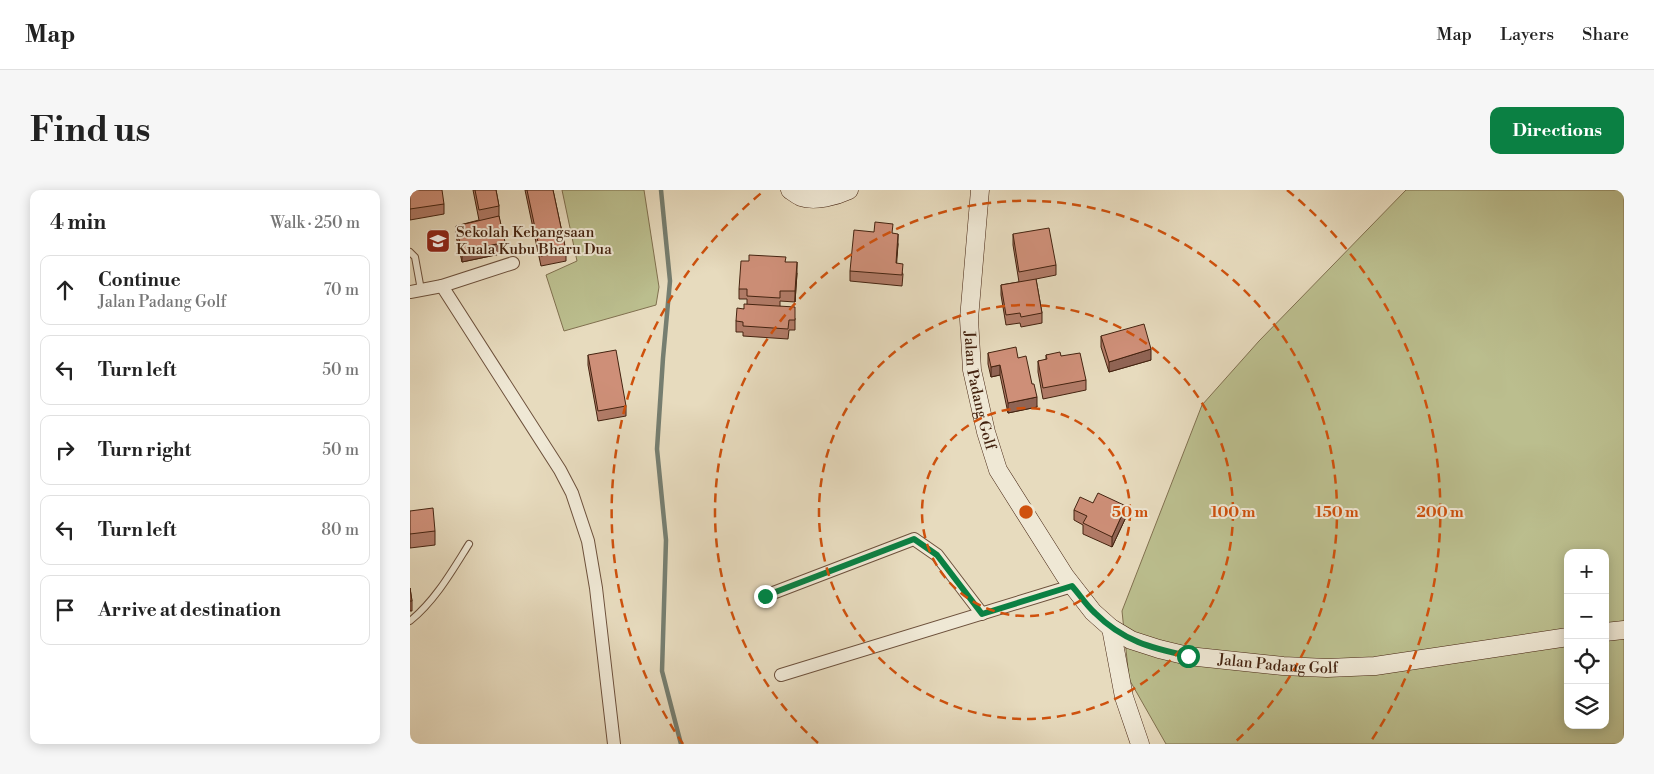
<!DOCTYPE html>
<html lang="en">
<head>
<meta charset="utf-8">
<style>
	:root { --surface:#fff; --page:#f6f6f6; --text:#222; --muted:#767676; --line:#e0e0e0; --accent:#0b8043 }
	body { margin:0; font-family:"Libre Bodoni",serif; background:var(--page); color:var(--text) }
	.controls { position:absolute; right:15px; bottom:15px; display:grid; overflow:hidden; border-radius:10px; box-shadow:0 2px 12px #0003 }
	.controls button { width:45px; height:45px; display:grid; place-items:center; padding:0; border:0; border-bottom:1px solid var(--line); background:var(--surface); color:var(--text); font:25px sans-serif }
	.stop { position:absolute; width:15px; height:15px; margin:-11px; border:4px solid #0b8043; border-radius:50%; background:#fff }
	.stop.end { background:#0b8043; border-color:#fff; box-shadow:0 1px 5px #0008 }
	.list { margin:0; padding:0; list-style:none }
	h2 { display:flex; justify-content:space-between; align-items:center; height:65px; margin:0; padding:0 20px; font-size:21px }
	h2 small { font-size:16px; font-weight:400; color:var(--muted) }
	.list li { display:grid; grid-template-columns:32px 1fr auto; gap:15px; align-items:center; box-sizing:border-box; height:70px; margin:0 10px 10px; padding:0 10px; border:1px solid var(--line); border-radius:10px }
	.list b { display:block; font-size:19px; white-space:nowrap }
	.list p { margin:0; font-size:16px; white-space:nowrap; color:var(--muted) }
	.list em { font-size:16px; font-style:normal; color:var(--muted) }
	.icon { flex:none; width:28px; height:28px; fill:none; stroke:currentColor; stroke-width:2; stroke-linecap:round; stroke-linejoin:round }
	.map { position:relative; flex:none; width:1214px; height:554px; overflow:hidden; border-radius:10px }
	header { display:flex; align-items:center; gap:30px; box-sizing:border-box; height:70px; padding:0 25px; background:var(--surface); border-bottom:1px solid var(--line) }
	header strong { font-size:24px }
	nav { display:flex; gap:28px; margin-inline-start:auto; font-size:18px }
	.intro { display:flex; align-items:center; justify-content:space-between; box-sizing:border-box; height:120px; padding:0 30px }
	h1 { margin:0; font-size:35px }
	.button { padding:12px 22px; border-radius:10px; background:var(--accent); color:#fff; font-size:18px; font-weight:700 }
	main { display:flex; gap:30px; padding:0 30px }
	aside { flex:1; background:var(--surface); border-radius:10px; box-shadow:0 2px 12px #0003 }
	.map>svg:first-child { display:block }
	.green { fill:#bbbe8e; stroke:#80704f; fill-rule:evenodd }
	.lines { fill:none; stroke-linecap:round; stroke-linejoin:round }
	.stream { stroke:#767e70; stroke-width:4.5 }
	.lane-casing { stroke:#6d513c; stroke-width:8 }
	.street-casing { stroke:#6d513c; stroke-width:14 }
	.secondary-casing { stroke:#442310; stroke-width:19 }
	.lane { stroke:#efe8d5; stroke-width:6 }
	.street { stroke:#efe8d5; stroke-width:12 }
	.secondary { stroke:#efe8d5; stroke-width:18 }
	.wall { fill:#b17b67; stroke:#442310 }
	.shaded-wall { fill:#906454; stroke:#442310 }
	.building { fill:#ce8f78; stroke:#442310 }
	.route { stroke:#0b8043; stroke-width:6 }
	.ring { fill:none; stroke:#cf510d; stroke-width:2.5; stroke-dasharray:9 6 }
	.labels { text-anchor:middle; dominant-baseline:central; stroke-width:4; stroke-linejoin:round; paint-order:stroke }
	.poi-label { font-size:15px; fill:#442310; stroke:#efe8d5; text-anchor:start }
	.street-label { font-size:15px; fill:#442310; stroke:#efe8d5 }
	.centre { fill:#cf510d; stroke:#efe8d5; stroke-width:2.5 }
	.ring-label { font-size:15px; text-anchor:middle; font-weight:bold; fill:#cf510d; stroke:#efe8d5; stroke-width:4; stroke-linejoin:round; paint-order:stroke }
</style>
</head>
<body>
<header>
<strong>Map</strong>
<nav><a>Map</a><a>Layers</a><a>Share</a></nav>
</header>
<div class="intro"><h1>Find us</h1><a class="button">Directions</a></div>
<main>
<aside>
<h2>4 min<small>Walk · 250 m</small></h2>
<ul class="list">
<li><svg class="icon" aria-label="ahead" viewBox="0 0 24 24"><path d="M12 20V5M6 11l6-6 6 6"/></svg><div><b>Continue</b><p>Jalan Padang Golf</p></div><em>70 m</em></li>
<li><svg class="icon" aria-label="left" viewBox="0 0 24 24"><path d="M17 20v-9H6M10 6l-5 5 5 5"/></svg><div><b>Turn left</b></div><em>50 m</em></li>
<li><svg class="icon" aria-label="right" viewBox="0 0 24 24"><path d="M7 20v-9h11M14 6l5 5-5 5"/></svg><div><b>Turn right</b></div><em>50 m</em></li>
<li><svg class="icon" aria-label="left" viewBox="0 0 24 24"><path d="M17 20v-9H6M10 6l-5 5 5 5"/></svg><div><b>Turn left</b></div><em>80 m</em></li>
<li><svg class="icon" aria-label="arrive" viewBox="0 0 24 24"><path d="M6 21V4h12l-3 4 3 4H6"/></svg><div><b>Arrive at destination</b></div></li>
</ul>
</aside>
<div class="map">
<svg width="1214" height="554" viewBox="0 0 1214 554">
	<rect width="100%" height="100%" fill="#e7dbbe"/>
	<filter id="stains"><feTurbulence type="fractalNoise" baseFrequency=".004" numOctaves="4"/><feColorMatrix values="0 0 0 0 .2 0 0 0 0 .09 0 0 0 0 .02 0 0 0 .5 -.17"/></filter>
	<radialGradient id="worn" r=".72"><stop offset=".6" stop-color="#630" stop-opacity="0"/><stop offset="1" stop-color="#630" stop-opacity=".3"/></radialGradient>
	<g class="green">
		<polygon points="152,0 234,0 249,97 246,115 154,141 136,85 167,71"/>
		<path d="M 996,0 L 1214,0 L 1214,554 L 756,554 L 719,489 L 712,421 L 792,215 L 849,151 ZM 1158,363 L 1195,363 L 1195,535 L 1158,535 Z"/>
	</g>
	<g class="lines">
		<polyline class="stream" points="251,0 260,91 253,168 247,259 256,350 252,481 271,554"/>
		<defs>
			<g id="lane">
				<polyline points="0,62 5,67 11,100"/>
				<path d="M 0,431 C 25,411 42,381 59,354"/>
			</g>
			<g id="street">
				<polyline points="32,96 150,280 162,303 178,351 186,398 204,554"/>
				<polyline points="0,102 32,96 103,73"/>
				<polyline points="355,406 504,349 527,365 572,424"/>
				<polyline points="371,485 662,396"/>
			</g>
			<g id="secondary">
				<path d="M 380,0 C 383,2 387,5 391,7 C 405,12 426,6 439,0"/>
				<path id="s1" d="M 570,0 L 559,129 L 562,180 L 576,242 L 588,280 L 655,386 L 683,422 L 701,438 L 721,450 L 749,459 L 778,466 L 873,476 L 917,478 L 965,476 L 1158,447"/>
				<polyline points="701,438 714,507 730,554"/>
				<polyline points="1195,442 1214,440"/>
			</g>
		</defs>
		<use href="#lane" class="lane-casing"/>
		<use href="#street" class="street-casing"/>
		<use href="#secondary" class="secondary-casing"/>
		<use href="#lane" class="lane"/>
		<use href="#street" class="street"/>
		<use href="#secondary" class="secondary"/>
	</g>
	<g class="wall">
		<polygon points="0,0 34,14 34,24 0,30"/>
		<polygon points="63,0 86,0 89,16 89,26 95,63 52,72 46,46 46,36 69,30"/>
		<polygon points="115,0 143,0 156,61 156,71 131,76"/>
		<polygon points="483,43 488,54 486,73 493,84 492,96 440,91 440,81"/>
		<polygon points="603,44 646,75 646,85 626,89 632,123 632,133 611,137 610,133 596,135 591,105 591,95 609,92 603,55"/>
		<polygon points="376,72 387,83 385,112 370,111 370,116 385,128 385,140 379,140 378,149 333,146 333,142 326,142 326,131 337,114 337,109 329,109 329,99"/>
		<polygon points="691,146 741,170 699,182 691,157"/>
		<polygon points="578,163 608,168 622,194 627,217 598,223 590,185 581,187 578,174"/>
		<polygon points="178,165 216,216 216,226 188,231 178,175"/>
		<polygon points="636,165 651,166 676,190 676,200 633,209 628,182 628,171 636,170"/>
		<polygon points="683,313 716,327 702,357 673,344 673,335 664,330 664,320"/>
		<polygon points="0,321 25,341 25,355 0,358"/>
		<polygon points="0,398 2,411 2,421 0,421"/>
	</g>
	<g class="shaded-wall">
		<polygon points="488,44 488,54 486,83 486,73"/>
		<polygon points="95,52 95,63 52,72 52,62"/>
		<polygon points="387,72 387,83 385,112 385,101"/>
		<polygon points="741,159 741,170 699,182 699,172"/>
		<polygon points="590,175 590,185 581,187 581,177"/>
		<polygon points="627,207 627,217 598,223 598,213"/>
		<polygon points="716,316 716,327 702,357 702,347"/>
	</g>
	<g class="building">
		<polygon points="0,0 32,0 34,14 0,19"/>
		<polygon points="65,0 86,0 89,16 69,20"/>
		<polygon points="117,0 143,0 156,61 131,66"/>
		<polygon points="89,26 95,52 52,62 46,36"/>
		<polygon points="465,32 483,34 482,43 488,44 486,73 493,74 492,85 440,81 444,40 464,42"/>
		<polygon points="639,38 646,75 609,82 603,44"/>
		<polygon points="339,65 376,67 375,72 387,72 385,101 370,101 370,108 337,106 337,99 329,99 331,71 339,71"/>
		<polygon points="626,89 632,123 611,127 610,123 596,125 591,95"/>
		<polygon points="334,114 385,117 385,130 379,130 378,139 333,136 333,132 326,131 327,118 334,119"/>
		<polygon points="734,134 741,159 699,172 691,146"/>
		<polygon points="606,157 608,168 616,166 622,194 624,194 627,207 598,213 590,175 581,177 578,163"/>
		<polygon points="206,160 216,216 188,221 178,165"/>
		<polygon points="650,162 651,166 670,163 676,190 633,198 628,171 637,169 636,165"/>
		<polygon points="688,303 716,316 702,347 673,333 677,326 664,320 670,307 683,313"/>
		<polygon points="23,318 25,341 0,344 0,321"/>
		<polygon points="0,398 2,411 0,411"/>
	</g>
	<g class="lines">
		<path class="route" d="M 355,406 L 504,349 L 527,365 L 572,424 L 662,396 C 670,405 676,415 685,423 C 713,451 741,458 778,466"/>
	</g>
	<g class="ring">
		<circle cx="616" cy="322" r="104"/>
		<circle cx="616" cy="322" r="207"/>
		<path d="M408 553A311 311 0 1 1 824 553"/>
		<path d="M273 554A414 414 0 0 1 355 0M877 0A414 414 0 0 1 959 554"/>
	</g>
	<defs>
		<symbol id="school-square" viewBox="-11 -11 22 22"><rect x="-9" y="-9" width="18" height="18" rx="4" fill="#8f2418" stroke="#efe8d5"/><path d="M0-5L7-2L0 1L-7-2ZM-4 1L0 2.5L4 1V4Q0 6-4 4Z" fill="#fff"/></symbol>
	</defs>
	<g fill-rule="evenodd">
		<use href="#school-square" x="14" y="37" width="28" height="28"/>
	</g>
	<g class="labels">
		<g class="poi-label">
			<text x="46" y="42">Sekolah Kebangsaan<tspan x="46" dy="17">Kuala Kubu Bharu Dua</tspan></text>
		</g>
		<g class="street-label">
			<text stroke="none"><textPath href="#s1" startOffset="202">Jalan Padang Golf</textPath></text>
			<text stroke="none"><textPath href="#s1" startOffset="652">Jalan Padang Golf</textPath></text>
		</g>
	</g>
	<circle cx="616" cy="322" r="8" class="centre"/>
	<g class="ring-label">
		<text x="720" y="327">50 m</text>
		<text x="823" y="327">100 m</text>
		<text x="927" y="327">150 m</text>
		<text x="1030" y="327">200 m</text>
	</g>
	<rect width="100%" height="100%" filter="url(#stains)"/>
	<rect width="100%" height="100%" fill="url(#worn)"/>
</svg>
<div class="controls">
<button>+</button>
<button>−</button>
<button><svg class="icon" aria-label="locate" viewBox="0 0 24 24"><circle cx="12" cy="12" r="6"/><path d="M12 2v4M12 18v4M2 12h4M18 12h4"/></svg></button>
<button><svg class="icon" aria-label="layers" viewBox="0 0 24 24"><path d="M12 4l9 5-9 5-9-5zM3 14l9 5 9-5"/></svg></button>
</div>
<div class="stop" style="left:778px;top:466px"></div>
<div class="stop end" style="left:355px;top:406px"></div>
</div>
</main>
</body>
</html>
